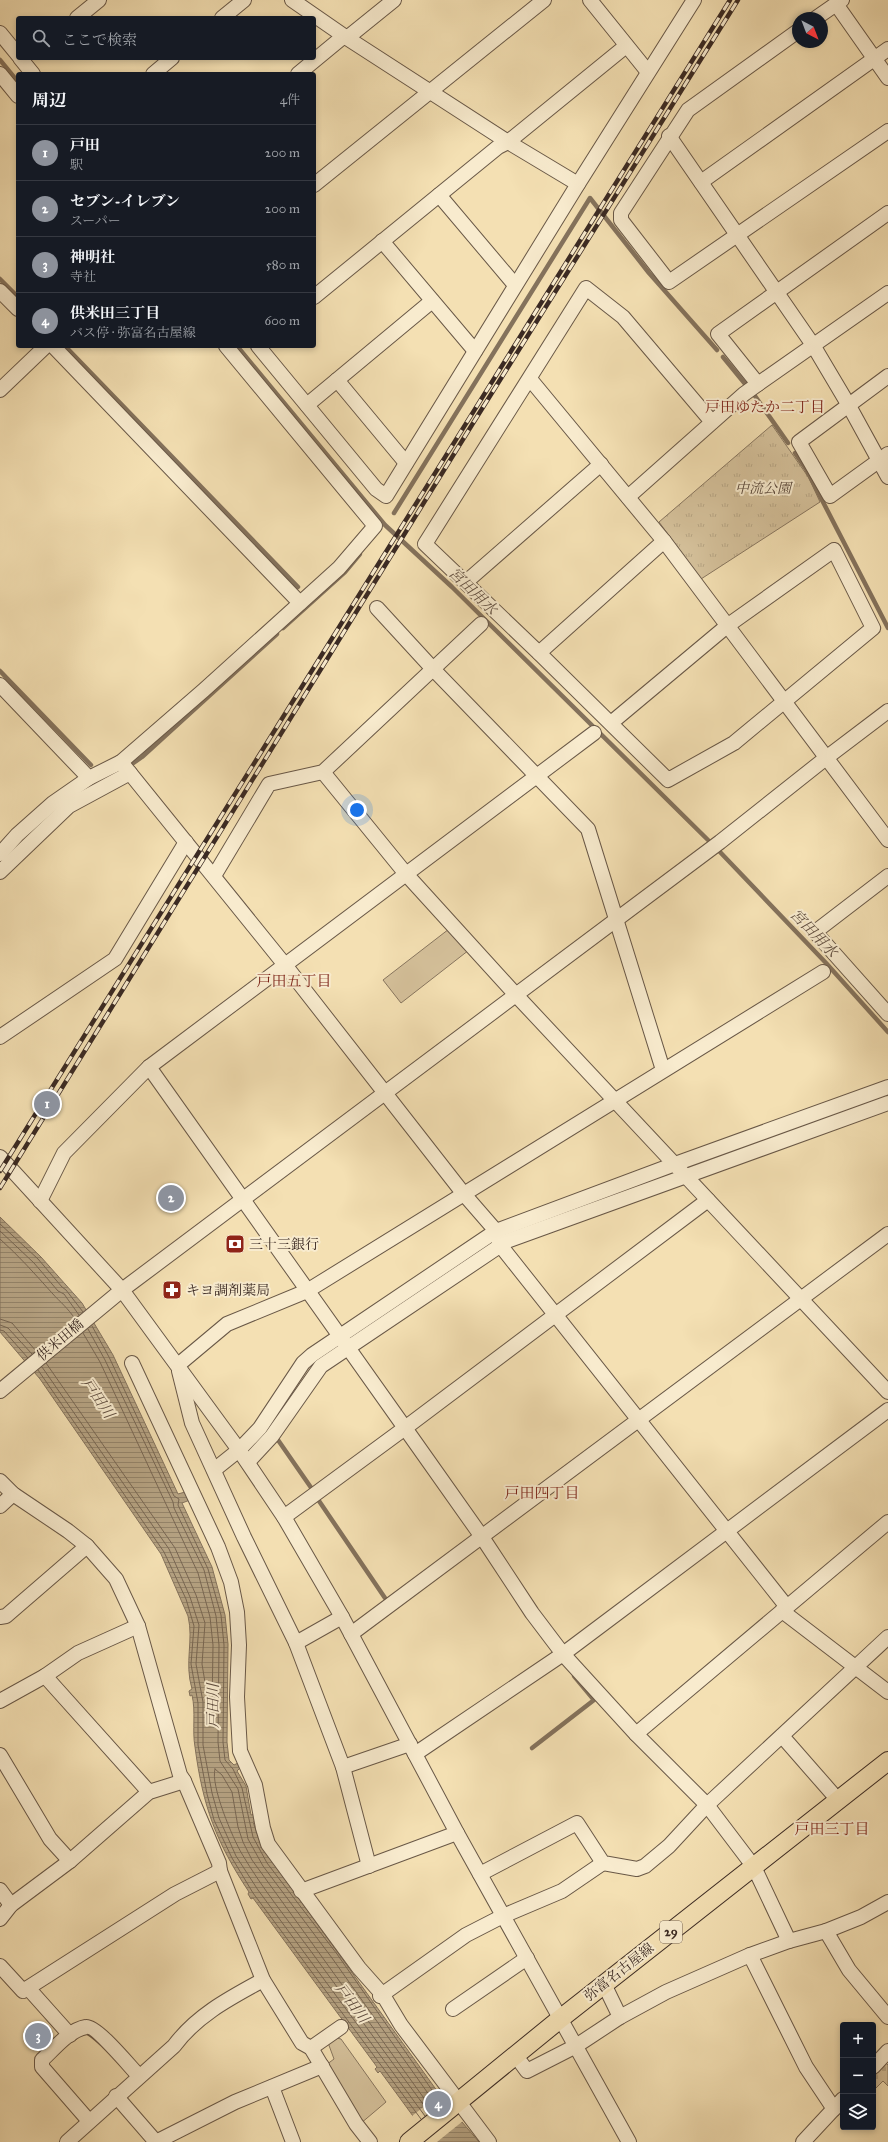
<!DOCTYPE html>
<html lang="ja">
<head>
<meta charset="utf-8">
<style>
	:root { --surface:#171b24; --page:#242831; --text:#f1f3f6; --muted:#9ea1a6; --line:#363941; --accent:#8c9099 }
	body { margin:0; font-family:"IM FELL Great Primer","Noto Serif JP",serif; background:var(--page); color:var(--text) }
	.controls { position:absolute; right:12px; bottom:12px; display:grid; overflow:hidden; border-radius:4px; box-shadow:0 2px 6px #0003 }
	.controls button { width:36px; height:36px; display:grid; place-items:center; padding:0; border:0; border-bottom:1px solid var(--line); background:var(--surface); color:var(--text); font:20px sans-serif }
	.compass { position:absolute; left:792px; top:12px; width:36px; height:36px; border-radius:50%; background:var(--surface); box-shadow:0 2px 6px #0003; rotate:138deg }
	.you { position:absolute; left:357px; top:810px; width:14px; height:14px; margin:-10px; border:3px solid #fff; border-radius:50%; background:#1a73e8; box-shadow:0 0 0 6px #1a73e833 }
	.badge { display:grid; place-items:center; width:26px; height:26px; border-radius:50%; background:var(--accent); color:#fff; font-size:13px; font-weight:700 }
	.pin { position:absolute; translate:-50% -50%; border:2px solid #fff; box-shadow:0 1px 4px #0006 }
	.list { margin:0; padding:0; list-style:none }
	h2 { display:flex; justify-content:space-between; align-items:center; height:52px; margin:0; padding:0 16px; font-size:17px }
	h2 small { font-size:13px; font-weight:400; color:var(--muted) }
	.list li { display:grid; grid-template-columns:26px 1fr auto; gap:12px; align-items:center; box-sizing:border-box; height:56px; padding:0 16px; border-top:1px solid var(--line) }
	.list b { display:block; font-size:15px; white-space:nowrap }
	.list p { margin:0; font-size:13px; white-space:nowrap; color:var(--muted) }
	.list em { font-size:13px; font-style:normal; color:var(--muted) }
	.icon { flex:none; width:22px; height:22px; fill:none; stroke:currentColor; stroke-width:2; stroke-linecap:round; stroke-linejoin:round }
	.map { position:relative; flex:none; width:888px; height:2142px; overflow:hidden }
	.search { position:absolute; background:var(--surface); box-shadow:0 2px 6px #0003; left:16px; top:16px; width:300px; height:44px; display:flex; align-items:center; gap:10px; box-sizing:border-box; padding:0 14px; border-radius:4px; color:var(--muted); font-size:15px }
	.panel { position:absolute; background:var(--surface); box-shadow:0 2px 6px #0003; left:16px; top:72px; width:300px; height:276px; border-radius:4px }
	.map>svg:first-child { display:block }
	.green { fill:#d5c19b; stroke:#88765f }
	.cemetery { fill:url(#cemetery-stones); stroke:#88765f }
	.park { fill:url(#park-tufts); stroke:#88765f }
	.water { fill:url(#water-rules); stroke:#84725c }
	.pier { fill:#f4e0b3 }
	.lines { fill:none; stroke-linecap:round; stroke-linejoin:round }
	.shore { stroke:#786652; stroke-width:1 }
	.stream { stroke:#84725c; stroke-width:4.5 }
	.minor-casing { stroke:#695847; stroke-width:16 }
	.major-casing { stroke:#3b2a23; stroke-width:20 }
	.minor { stroke:#f8ebce; stroke-width:14 }
	.major { stroke:#f4e0b3; stroke-width:18 }
	.rail-casing { stroke:#3b2a23; stroke-width:4.5 }
	.rail { stroke:#f8ebce; stroke-width:3; stroke-dasharray:9; stroke-linecap:butt }
	.labels { text-anchor:middle; dominant-baseline:central; stroke-width:4; stroke-linejoin:round; paint-order:stroke }
	.shield { fill:#f8ebce; stroke:#746456; stroke-width:1 }
	.shield-label { font-size:13px; font-weight:bold; fill:#3b2a23 }
	.park-label { font-size:14px; font-style:italic; fill:#5a483b; stroke:#f8ebce }
	.poi-label { font-size:14px; fill:#3b2a23; stroke:#f8ebce; text-anchor:start }
	.street-label { font-size:14px; fill:#3b2a23; stroke:#f8ebce }
	.neighbourhood-label { font-size:15px; fill:#7a1f14; stroke:#f8ebce }
	.water-label { font-size:15px; font-style:italic; fill:#604e40; stroke:#f8ebce }
</style>
</head>
<body>
<div class="map">
<svg width="888" height="2142" viewBox="0 0 888 2142">
	<defs>
		<pattern id="cemetery-stones" width="16" height="16" patternUnits="userSpaceOnUse"><rect width="16" height="16" fill="#d5c19b"/><path d="M2 7V4a2 2 0 0 1 4 0v3zM10 15v-3a2 2 0 0 1 4 0v3z" fill="#b8a685"/></pattern>
		<pattern id="park-tufts" width="24" height="20" patternUnits="userSpaceOnUse"><rect width="24" height="20" fill="#d5c19b"/><path d="M3 7l-1-3M5 7V3M7 7l1-3M15 17l-1-3M17 17v-4M19 17l1-3" fill="none" stroke="#b8a685"/></pattern>
		<pattern id="water-rules" width="6" height="5" patternUnits="userSpaceOnUse"><rect width="6" height="5" fill="#b5a282"/><path d="M0 2.5h6" fill="none" stroke="#94846a"/></pattern>
	</defs>
	<rect width="100%" height="100%" fill="#f4e0b3"/>
	<filter id="stains"><feTurbulence type="fractalNoise" baseFrequency=".005" numOctaves="4"/><feColorMatrix values="0 0 0 0 .2 0 0 0 0 .09 0 0 0 0 .02 0 0 0 .5 -.17"/></filter>
	<radialGradient id="worn" r=".72"><stop offset=".6" stop-color="#630" stop-opacity="0"/><stop offset="1" stop-color="#630" stop-opacity=".3"/></radialGradient>
	<g class="green">
		<polygon points="449,929 469,950 401,1003 383,980"/>
		<polygon points="332,2037 341,2039 386,2102 360,2124 326,2065 334,2059 327,2040"/>
	</g>
	<polygon class="cemetery" points="884,2061 888,2065 888,2086 883,2081 873,2091 873,2072"/>
	<polygon class="park" points="772,425 809,478 820,502 701,579 659,522"/>
	<path class="water" d="M 0,1217 L 41,1257 L 82,1303 L 113,1355 L 178,1494 L 185,1492 L 190,1500 L 182,1503 L 212,1567 L 225,1615 L 228,1644 L 227,1742 L 229,1760 L 234,1765 L 238,1763 L 240,1768 L 237,1771 L 246,1786 L 251,1815 L 255,1814 L 256,1821 L 253,1822 L 262,1847 L 445,2102 L 479,2142 L 432,2142 L 380,2071 L 378,2073 L 375,2069 L 377,2067 L 253,1898 L 251,1899 L 248,1894 L 249,1892 C 216,1842 203,1807 195,1747 C 192,1730 196,1712 192,1695 L 190,1696 L 189,1691 L 192,1689 C 184,1662 194,1641 188,1616 L 161,1554 L 40,1379 L 0,1332 Z"/>
	<polygon class="pier" points="441,2093 463,2121 437,2142 430,2142 412,2116"/>
	<g class="lines">
		<g class="shore">
			<polyline points="0,1224 38,1259 62,1287 66,1290 83,1312"/>
			<polyline points="0,1231 34,1263 58,1291 64,1294 79,1315"/>
			<path d="M 0,1239 C 19,1256 35,1274 52,1293 C 60,1302 68,1308 75,1319"/>
			<polyline points="0,1319 12,1323 36,1351"/>
			<polyline points="0,1325 8,1328 32,1354"/>
			<polyline points="92,1326 109,1357 174,1496 179,1499 178,1505 208,1569 221,1615 224,1645 223,1742 225,1760 233,1769 242,1788 253,1837 267,1863 337,1954 441,2103"/>
			<polyline points="88,1329 105,1360 173,1502 174,1508 204,1570 216,1616 219,1645 218,1742 220,1761 238,1789 248,1839 263,1866 332,1958 437,2106"/>
			<polyline points="0,1330 4,1331 28,1358"/>
			<polyline points="46,1363 175,1548 196,1595 205,1623 202,1664 209,1707 212,1709 213,1645 210,1617 198,1573 100,1362 83,1333"/>
			<polyline points="42,1367 169,1549 190,1597 199,1625 196,1664 203,1702 203,1745 212,1793 219,1818 236,1856 258,1890 425,2116"/>
			<polyline points="38,1370 164,1552 186,1599 194,1626 191,1664 198,1703 198,1745 207,1794 214,1820 232,1858 253,1893 421,2119"/>
			<path d="M 215,1769 L 222,1775 L 232,1792 L 238,1827 L 243,1842 L 252,1860 L 426,2101 L 426,2104 L 423,2104 C 385,2053 348,2002 310,1950 C 287,1919 262,1888 242,1854 C 233,1839 210,1785 215,1769 Z"/>
		</g>
		<g class="stream">
			<polyline points="0,60 18,82"/>
			<polyline points="0,279 18,297"/>
			<polyline points="65,346 298,587"/>
			<polyline points="237,346 385,525 452,587 708,840"/>
			<polyline points="723,357 755,396 788,443"/>
			<polyline points="795,453 806,469 888,628"/>
			<polyline points="394,513 590,198 649,273 717,350"/>
			<polyline points="283,628 345,572 360,554"/>
			<polyline points="0,671 91,765"/>
			<polyline points="129,766 142,757 277,634"/>
			<polyline points="720,852 826,963 888,1032"/>
			<polyline points="278,1440 312,1489"/>
			<polyline points="317,1498 385,1598"/>
			<polyline points="532,1748 594,1700 574,1676"/>
		</g>
		<defs>
			<g id="minor">
				<polyline points="292,0 347,38 508,142 578,184"/>
				<polyline points="590,0 648,72"/>
				<polyline points="836,4 888,78"/>
				<polyline points="77,18 99,0"/>
				<polyline points="222,18 244,0"/>
				<polyline points="816,18 842,0"/>
				<polyline points="798,31 688,110 621,213 621,220 669,282 888,131"/>
				<polyline points="0,33 18,55"/>
				<polyline points="347,38 394,0"/>
				<polyline points="20,58 33,74"/>
				<polyline points="0,74 18,96"/>
				<polyline points="153,74 172,58"/>
				<polyline points="298,74 344,36"/>
				<polyline points="669,136 813,345 848,404 888,477"/>
				<polyline points="701,182 888,49"/>
				<polyline points="314,185 544,0"/>
				<polyline points="439,195 515,285"/>
				<polyline points="888,213 718,334 758,384 888,293"/>
				<polyline points="382,241 475,351"/>
				<polyline points="0,291 18,309"/>
				<polyline points="314,297 498,147 508,142 626,46"/>
				<polyline points="53,346 300,603"/>
				<polyline points="258,346 376,489 386,496 578,184 694,0"/>
				<polyline points="888,376 799,442 830,496 888,454"/>
				<polyline points="530,379 664,541 888,840"/>
				<polyline points="337,380 406,463"/>
				<polyline points="0,390 46,346"/>
				<polyline points="307,405 432,301"/>
				<polyline points="628,497 744,394 758,384"/>
				<polyline points="466,582 601,464"/>
				<polyline points="377,608 433,669 588,829 663,1070"/>
				<polyline points="539,653 664,541"/>
				<polyline points="0,685 89,778"/>
				<polyline points="611,723 727,626 834,550 873,628 734,743 668,780 539,653 425,544 586,288 623,317 712,422"/>
				<polyline points="121,762 285,965 463,1193 496,1231 500,1245 787,1607"/>
				<polyline points="323,772 406,874 516,995 888,1392"/>
				<polyline points="0,854 17,835 53,803 89,778 121,762 204,690 339,568 375,526 226,346"/>
				<polyline points="0,872 69,806 130,773"/>
				<polyline points="214,876 269,784 323,772 481,624"/>
				<polyline points="888,876 815,932 888,1014"/>
				<polyline points="0,1037 115,959 186,842"/>
				<polyline points="149,1067 405,1428 482,1537 532,1613 563,1654 636,1734 707,1805 754,1867 789,1941"/>
				<polyline points="0,1157 122,1290 239,1450 284,1517 342,1617 457,1833 629,2142"/>
				<polyline points="40,1201 64,1153 149,1067 594,733"/>
				<polyline points="132,1363 218,1547 231,1582 237,1612 239,1645 237,1697 240,1751 255,1785 263,1828 268,1844 359,1968 383,1995 401,2025 489,2142"/>
				<polyline points="178,1365 227,1324 307,1291 823,972"/>
				<polyline points="179,1371 192,1423 244,1537 296,1643 343,1767 369,1866"/>
				<polyline points="0,1391 122,1290 720,842 826,758 888,711"/>
				<polyline points="248,1462 272,1436 321,1366 507,1241 888,1103"/>
				<polyline points="214,1470 239,1450 260,1428 303,1363 312,1355 496,1231 675,1164 888,1087"/>
				<polyline points="0,1481 13,1494 68,1531 87,1546 116,1579 138,1626 180,1775 184,1781 219,1863 220,1871 263,1980 302,2043 311,2048 356,2124 370,2142"/>
				<polyline points="0,1506 13,1494"/>
				<polyline points="284,1517 405,1428 708,1200"/>
				<polyline points="782,1611 888,1692"/>
				<polyline points="0,1617 6,1616 87,1546"/>
				<polyline points="351,1634 888,1234"/>
				<polyline points="296,1643 342,1617"/>
				<polyline points="45,1676 149,1792"/>
				<polyline points="0,1701 45,1676 78,1653 138,1626"/>
				<polyline points="636,1734 888,1522"/>
				<polyline points="782,1736 838,1800"/>
				<polyline points="415,1754 563,1654 888,1410"/>
				<polyline points="0,1755 50,1839 70,1861"/>
				<polyline points="343,1767 410,1744"/>
				<polyline points="480,1874 577,1823 603,1863 637,1869 645,1866 669,1846 707,1805 888,1637"/>
				<polyline points="0,1890 11,1905"/>
				<polyline points="301,1891 457,1833"/>
				<polyline points="0,1919 11,1905 70,1861 149,1792 184,1781"/>
				<polyline points="826,1931 849,1970 888,2017"/>
				<polyline points="750,1955 806,2067 834,2109"/>
				<polyline points="0,1966 23,1991 175,1894 220,1871"/>
				<polyline points="604,1984 620,2017"/>
				<polyline points="28,1988 70,2035"/>
				<polyline points="380,1996 466,1935 503,1916 562,1891 603,1863"/>
				<polyline points="453,2009 527,1958"/>
				<polyline points="311,2048 341,2027"/>
				<polyline points="516,2056 527,2071 576,2046 620,2017 666,1992 750,1955 789,1941 826,1931 861,1917 888,1902"/>
				<polyline points="873,2067 888,2051"/>
				<polyline points="272,2087 293,2142"/>
				<polyline points="116,2096 156,2142 235,2102 322,2066"/>
				<path d="M 89,2121 L 42,2067 L 42,2060 C 54,2049 69,2030 86,2027 C 96,2025 131,2068 139,2076"/>
				<path d="M 67,2142 L 174,2046 C 197,2015 230,1998 263,1980"/>
				<polyline points="803,2142 843,2099"/>
			</g>
			<polyline id="major" points="409,2142 560,2019 888,1761"/>
		</defs>
		<use href="#minor" class="minor-casing"/>
		<use href="#major" class="major-casing"/>
		<use href="#minor" class="minor"/>
		<use href="#major" class="major"/>
		<defs>
			<g id="rail">
				<polyline points="0,1171 730,0"/>
				<polyline points="0,1188 475,420 738,0"/>
			</g>
		</defs>
		<use href="#rail" class="rail-casing"/>
		<use href="#rail" class="rail"/>
	</g>
	<defs>
		<symbol id="bank-square" viewBox="-11 -11 22 22"><rect x="-9" y="-9" width="18" height="18" rx="4" fill="#8f2418" stroke="#f8ebce"/><path d="M-6-4H6V4H-6ZM0-2.3a2.3 2.3 0 1 0 0 4.6a2.3 2.3 0 1 0 0-4.6Z" fill="#fff"/></symbol>
		<symbol id="pharmacy-square" viewBox="-11 -11 22 22"><rect x="-9" y="-9" width="18" height="18" rx="4" fill="#8f2418" stroke="#f8ebce"/><path d="M-2-6h4v4h4v4h-4v4h-4v-4h-4v-4h4Z" fill="#fff"/></symbol>
	</defs>
	<g fill-rule="evenodd">
		<use href="#bank-square" x="224" y="1233" width="22" height="22"/>
		<use href="#pharmacy-square" x="161" y="1279" width="22" height="22"/>
	</g>
	<g class="labels">
		<rect class="shield" x="660" y="1921" width="22" height="22" rx="3"/>
		<g class="shield-label">
			<text x="671" y="1932">29</text>
		</g>
		<g class="park-label">
			<text x="763" y="488">中流公園</text>
		</g>
		<g class="poi-label">
			<text x="249" y="1244">三十三銀行</text>
			<text x="186" y="1290">キヨ調剤薬局</text>
		</g>
		<g class="street-label">
			<text transform="translate(60 1340) rotate(-40)">供米田橋</text>
			<text transform="translate(619 1972) rotate(-38)">弥富名古屋線</text>
		</g>
		<g class="neighbourhood-label">
			<text x="765" y="407">戸田ゆたか二丁目</text>
			<text x="294" y="981">戸田五丁目</text>
			<text x="542" y="1493">戸田四丁目</text>
			<text x="832" y="1829">戸田三丁目</text>
		</g>
		<g class="water-label">
			<text transform="translate(473 591) rotate(44)">宮田用水</text>
			<text transform="translate(814 933) rotate(46)">宮田用水</text>
			<text transform="translate(98 1398) rotate(56)">戸田川</text>
			<text transform="translate(213 1706) rotate(-90)">戸田川</text>
			<text transform="translate(352 2003) rotate(53)">戸田川</text>
		</g>
	</g>
	<rect width="100%" height="100%" filter="url(#stains)"/>
	<rect width="100%" height="100%" fill="url(#worn)"/>
</svg>
<div class="controls">
<button>+</button>
<button>−</button>
<button><svg class="icon" aria-label="layers" viewBox="0 0 24 24"><path d="M12 4l9 5-9 5-9-5zM3 14l9 5 9-5"/></svg></button>
</div>
<svg class="compass" viewBox="-18 -18 36 36"><path d="M0-13l5 13h-10z" fill="#e53935"/><path d="M0 13l5-13h-10z" fill="#9ea1a6"/></svg>
<div class="you"></div>
<div class="pin badge" style="left:47px;top:1104px">1</div>
<div class="pin badge" style="left:171px;top:1198px">2</div>
<div class="pin badge" style="left:38px;top:2036px">3</div>
<div class="pin badge" style="left:438px;top:2104px">4</div>
<div class="search"><svg class="icon" aria-label="search" viewBox="0 0 24 24"><circle cx="10" cy="10" r="6"/><path d="M15 15l6 6"/></svg>ここで検索</div>
<section class="panel">
<h2>周辺<small>4件</small></h2>
<ul class="list">
<li><span class="badge">1</span><div><b>戸田</b><p>駅</p></div><em>200 m</em></li>
<li><span class="badge">2</span><div><b>セブン-イレブン</b><p>スーパー</p></div><em>200 m</em></li>
<li><span class="badge">3</span><div><b>神明社</b><p>寺社</p></div><em>580 m</em></li>
<li><span class="badge">4</span><div><b>供米田三丁目</b><p>バス停 · 弥富名古屋線</p></div><em>600 m</em></li>
</ul>
</section>
</div>
</body>
</html>
